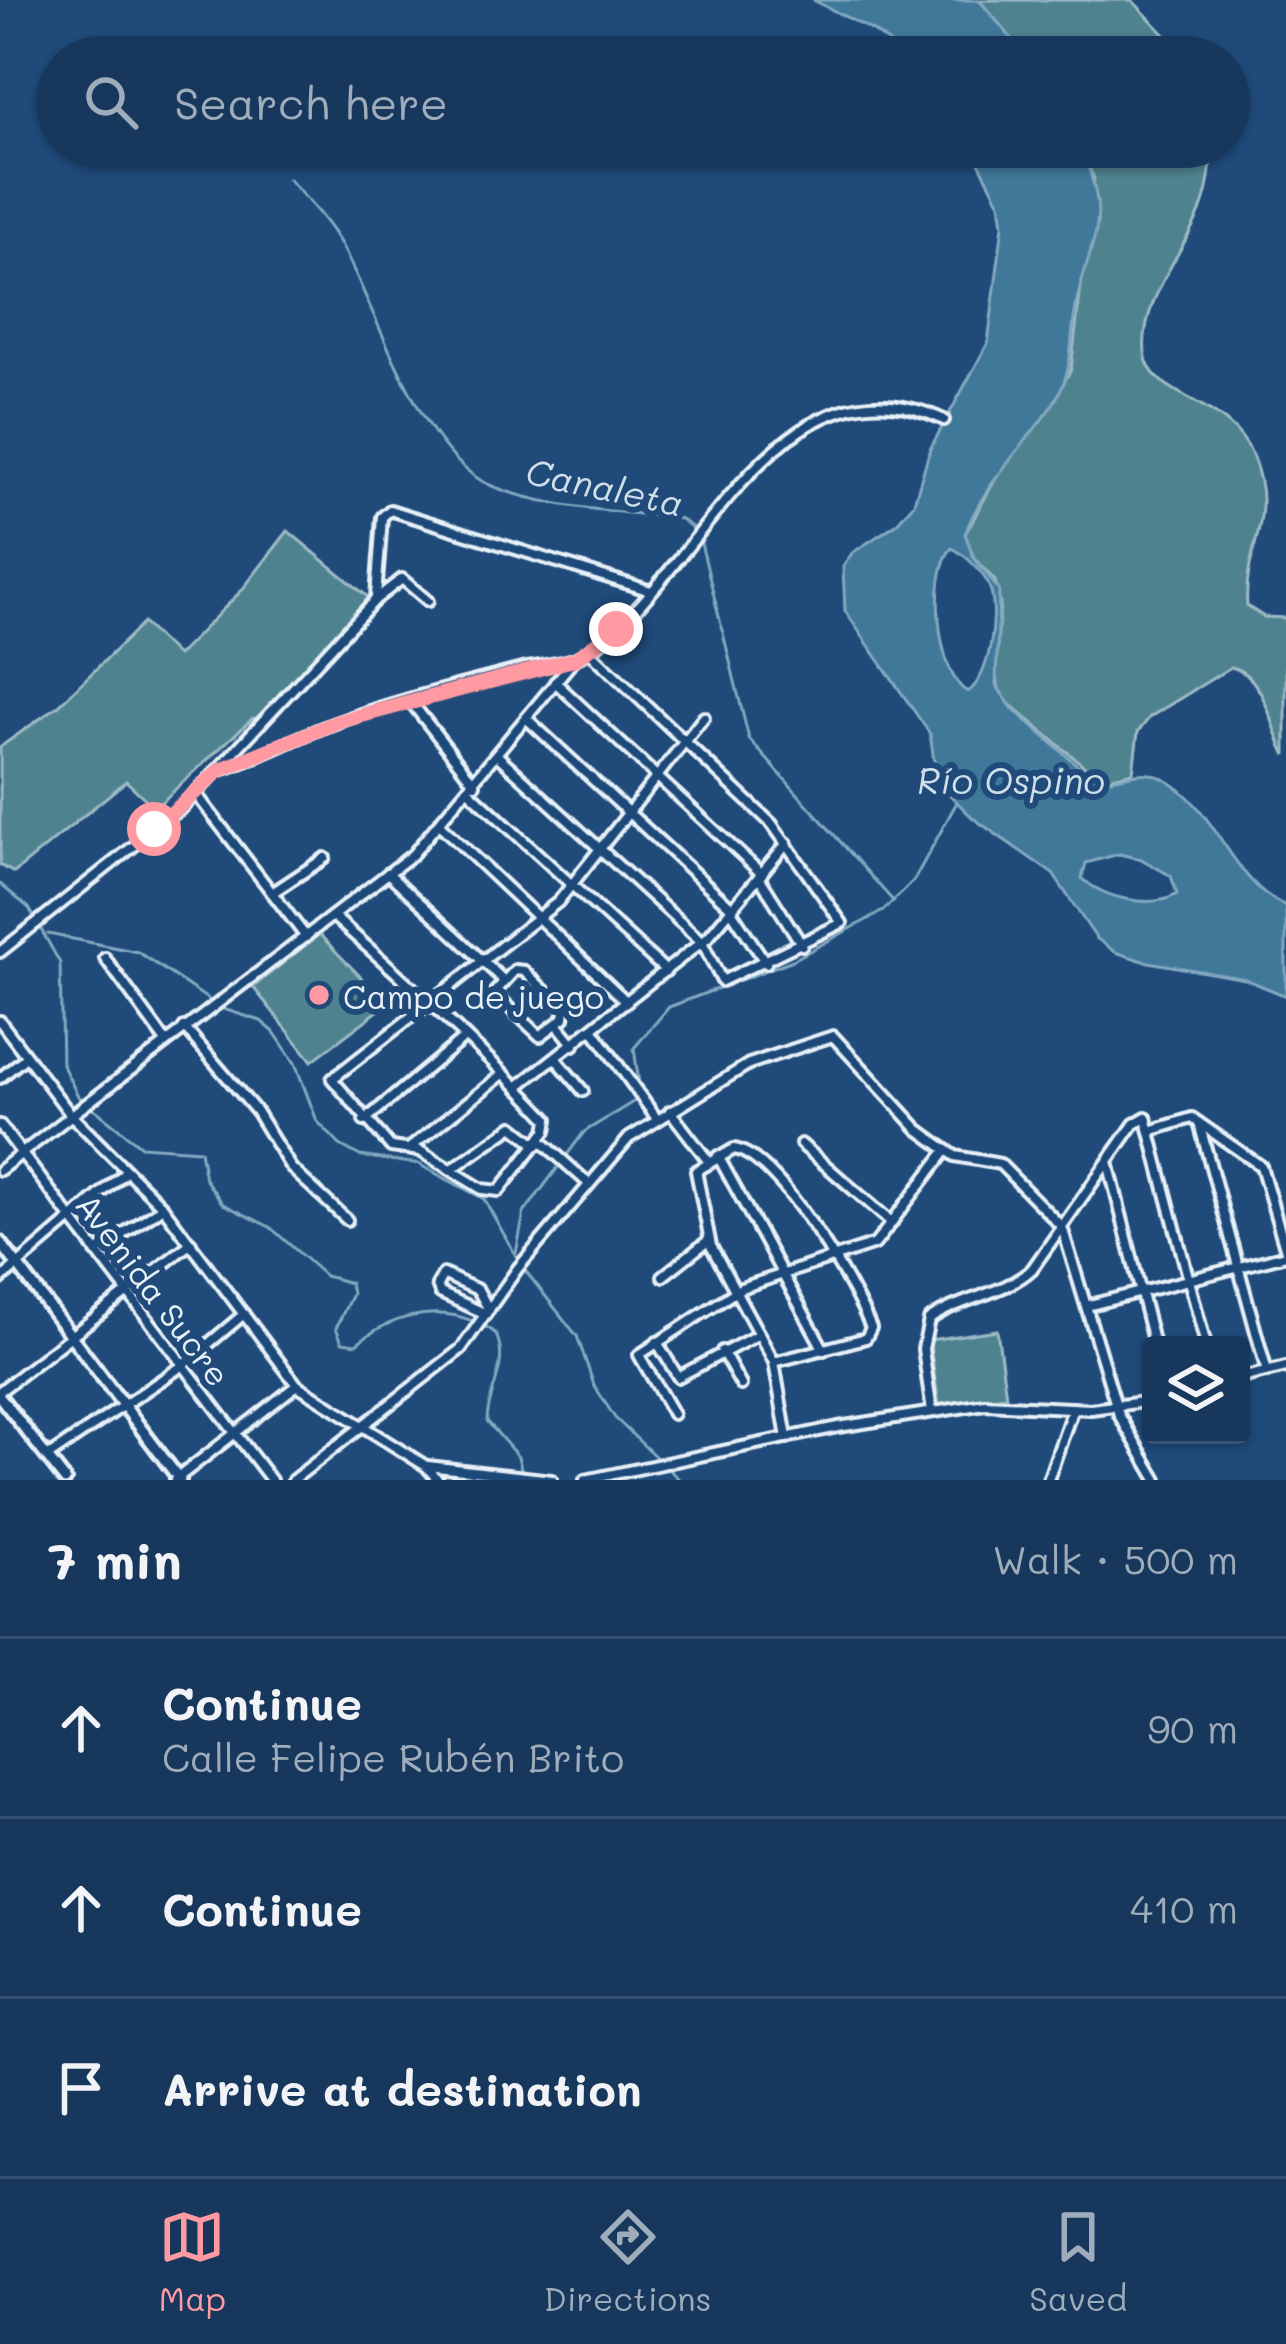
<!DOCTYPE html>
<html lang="en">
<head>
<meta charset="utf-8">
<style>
	:root { --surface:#17385c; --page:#244365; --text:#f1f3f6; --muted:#9eacbb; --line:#365272; --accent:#ff9aa2 }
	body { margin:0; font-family:Mali,sans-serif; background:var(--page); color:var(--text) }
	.controls { position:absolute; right:36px; bottom:36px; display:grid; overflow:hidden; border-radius:12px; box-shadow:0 3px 9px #0004 }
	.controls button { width:108px; height:108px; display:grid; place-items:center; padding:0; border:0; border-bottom:3px solid var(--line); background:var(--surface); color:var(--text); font:60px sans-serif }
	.stop { position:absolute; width:36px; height:36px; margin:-27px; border:9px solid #ff9aa2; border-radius:50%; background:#fff }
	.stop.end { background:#ff9aa2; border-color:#fff; box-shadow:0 3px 12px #0008 }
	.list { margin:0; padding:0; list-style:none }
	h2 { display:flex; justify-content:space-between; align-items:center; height:156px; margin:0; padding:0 48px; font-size:51px }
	h2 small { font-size:39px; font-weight:400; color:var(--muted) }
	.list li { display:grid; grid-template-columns:78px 1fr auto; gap:36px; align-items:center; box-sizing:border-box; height:180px; padding:0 48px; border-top:3px solid var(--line) }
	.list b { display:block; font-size:45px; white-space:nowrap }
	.list p { margin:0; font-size:39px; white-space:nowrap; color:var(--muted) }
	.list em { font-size:39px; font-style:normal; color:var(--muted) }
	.icon { flex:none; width:66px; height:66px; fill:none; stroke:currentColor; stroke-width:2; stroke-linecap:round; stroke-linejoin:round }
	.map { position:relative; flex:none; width:1286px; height:1480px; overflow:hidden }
	.search { position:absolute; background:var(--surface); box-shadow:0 3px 9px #0004; left:36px; right:36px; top:36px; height:132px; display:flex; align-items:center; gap:30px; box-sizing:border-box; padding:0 42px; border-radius:66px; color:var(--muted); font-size:45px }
	.sheet { height:696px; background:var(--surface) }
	nav { display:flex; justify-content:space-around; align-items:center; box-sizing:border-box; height:168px; border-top:3px solid var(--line); background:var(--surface); font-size:33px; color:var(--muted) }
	nav a { display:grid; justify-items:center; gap:6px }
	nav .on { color:var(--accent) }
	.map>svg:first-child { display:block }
	.green { fill:#4f828f; stroke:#9cbac4; stroke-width:3 }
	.water { fill:#40789a; stroke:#83a8c0; stroke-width:3; fill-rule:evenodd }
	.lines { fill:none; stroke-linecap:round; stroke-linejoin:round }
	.stream { stroke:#83a8c0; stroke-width:3 }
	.minor-casing { stroke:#e8f1f8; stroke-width:16 }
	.secondary-casing { stroke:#e8f1f8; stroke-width:18 }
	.minor { stroke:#1f4a7a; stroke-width:8 }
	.secondary { stroke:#1f4a7a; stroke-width:9 }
	.route { stroke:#ff9aa2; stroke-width:15 }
	.poi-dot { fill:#ff9aa2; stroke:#1f4a7a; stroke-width:4.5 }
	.labels { text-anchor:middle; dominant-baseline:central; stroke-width:12; stroke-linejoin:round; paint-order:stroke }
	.poi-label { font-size:33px; fill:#e8f1f8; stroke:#1f4a7a; text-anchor:start }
	.street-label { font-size:33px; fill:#e8f1f8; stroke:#1f4a7a }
	.water-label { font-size:36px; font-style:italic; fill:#cfdfea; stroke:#1f4a7a }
</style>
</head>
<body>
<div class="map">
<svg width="1286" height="1480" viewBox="0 0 1286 1480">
	<rect width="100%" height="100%" fill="#1f4a7a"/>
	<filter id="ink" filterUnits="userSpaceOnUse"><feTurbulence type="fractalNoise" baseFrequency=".00833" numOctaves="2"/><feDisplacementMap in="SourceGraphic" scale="24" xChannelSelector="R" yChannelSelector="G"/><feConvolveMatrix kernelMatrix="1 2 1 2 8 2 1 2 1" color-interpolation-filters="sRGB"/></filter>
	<g filter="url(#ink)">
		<g class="green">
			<polygon points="979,0 1132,0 1186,57 1027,57"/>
			<path d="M 1080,147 L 1212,147 C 1211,170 1207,198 1197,218 C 1178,259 1140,305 1145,353 C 1150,399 1229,398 1252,455 C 1279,521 1243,546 1247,606 L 1264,617 L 1286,618 L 1286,755 C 1270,726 1266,676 1231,667 L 1150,717 L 1138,732 L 1133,772 L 1101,780 L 1002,698 L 995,675 L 1000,604 L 995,581 L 974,558 L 965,534 L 1006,460 L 1051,407 L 1071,369 L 1094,179 Z"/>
			<polygon points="288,531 369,598 258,722 253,718 155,808 126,781 14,873 0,865 0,747 58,706 143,623 177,656 242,590"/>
			<polygon points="319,934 387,1004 312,1061 253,987"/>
			<polygon points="997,1330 1006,1396 939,1405 929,1340"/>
		</g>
		<g class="water">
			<polygon points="813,0 979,0 1027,57 909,57 873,31"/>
			<path d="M 971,147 L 1080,147 C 1115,227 1090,232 1076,307 C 1069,343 1075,370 1053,404 C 1024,447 983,484 965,534 L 974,558 L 999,590 L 996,685 L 1013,709 L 1092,778 C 1118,785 1137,764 1164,779 C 1217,807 1231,883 1286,906 L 1286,996 L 1245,979 L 1143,961 L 1115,952 L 1096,938 L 1053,874 L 973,818 L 945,790 L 936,774 L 930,734 L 845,611 L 843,567 L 852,553 L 896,524 L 914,503 L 930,449 L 988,343 L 1003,225 L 1000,203 ZM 952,548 C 966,555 986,574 991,591 C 998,617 990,676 968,692 C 937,677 928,573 952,548 ZM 1119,854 L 1141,859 L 1171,876 L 1177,894 C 1152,910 1103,898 1082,878 L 1086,863 Z"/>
		</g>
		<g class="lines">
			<g class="stream">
				<path d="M 288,179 C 308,201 330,223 344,250 C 377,313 423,459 492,486 C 552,510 617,510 681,519 L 695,530"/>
				<polyline points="700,539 749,739 894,902"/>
				<path d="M 0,884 L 29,908 L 60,963 L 62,1064 L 78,1096 L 141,1146 L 200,1150 L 205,1179 L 223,1204 L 270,1227 L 325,1276 L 350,1283 L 352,1294 L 336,1328 L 342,1342 L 356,1344 C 389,1317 432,1305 473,1321 C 481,1325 493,1328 497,1337 C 509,1366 487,1394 487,1421 L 518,1457 L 522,1472"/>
				<polyline points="48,934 138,952 212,1002"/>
				<polyline points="220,1008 261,1021 274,1032 295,1063 317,1121 340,1145 360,1156 418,1164 484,1199 519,1261"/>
				<polyline points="639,1084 634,1048 669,1007 793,960 883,911 914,880 957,802"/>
				<polyline points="516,1253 524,1213 584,1132 638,1099"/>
				<polyline points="524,1269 577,1336 594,1385 615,1418 680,1480"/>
			</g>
			<defs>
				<g id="minor">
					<polyline points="376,597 382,517 390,510 651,591"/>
					<polyline points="555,682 762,874"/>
					<polyline points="411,702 475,784"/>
					<polyline points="526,718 733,909"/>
					<polyline points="498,756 702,942 722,981 842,923 772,824 589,651"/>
					<path d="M 220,770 C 261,758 297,736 338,722 C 396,700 461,685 522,669 C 540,665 567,664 583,655 C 695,587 774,341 944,420"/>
					<polyline points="469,791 666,971"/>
					<polyline points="196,794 306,937"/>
					<polyline points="441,826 627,1002"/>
					<polyline points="388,873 502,979"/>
					<polyline points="759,877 802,945"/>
					<polyline points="272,893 325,858"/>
					<polyline points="732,912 766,963"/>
					<path d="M 333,916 C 406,982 481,1047 548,1119 L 546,1131 L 499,1191 L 482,1189 L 420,1151 L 391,1147 L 332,1079 L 558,902 L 704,717"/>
					<polyline points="0,952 183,807 376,599 402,579 428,601"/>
					<polyline points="105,958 166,1042"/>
					<polygon points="515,970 524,971 565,1010 564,1018 540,1036 494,993"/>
					<polyline points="0,1021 71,1115 163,1207 297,1385 426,1466 438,1480"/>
					<polyline points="557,1024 574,1045"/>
					<polyline points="184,1027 256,1111 291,1168 347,1220"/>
					<polyline points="593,1030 657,1119"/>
					<polyline points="556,1059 583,1091"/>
					<polyline points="0,1078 26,1057"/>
					<polyline points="517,1087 708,937 787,843"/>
					<polyline points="670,1111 709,1162"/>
					<polyline points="364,1121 464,1038"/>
					<polyline points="1199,1123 1267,1372"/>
					<polyline points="0,1125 271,1480"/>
					<polyline points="1150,1131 1192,1118 1261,1166 1286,1251"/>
					<polyline points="540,1140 588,1183"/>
					<polyline points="801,1144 892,1223"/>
					<polyline points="410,1148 503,1074"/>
					<polyline points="718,1156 824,1350"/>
					<polyline points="1108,1162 1154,1345"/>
					<polyline points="452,1169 513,1126 537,1145"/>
					<polyline points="0,1170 412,855 574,660"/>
					<polyline points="96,1252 163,1207"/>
					<polyline points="663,1276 709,1240"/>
					<polyline points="0,1280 126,1172"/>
					<polyline points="1090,1305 1286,1255"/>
					<polyline points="486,1314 440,1293 437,1285 443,1274 478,1290 489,1310"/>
					<polyline points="657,1342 678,1377 759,1334"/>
					<polyline points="722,1351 741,1385"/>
					<path d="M 774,1362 L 866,1338 L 871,1328 C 854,1285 778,1156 734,1149 L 696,1171 L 711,1246 L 774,1362 L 787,1438"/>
					<polyline points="1241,1378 1286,1367"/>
					<polyline points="0,1391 191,1243"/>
					<path d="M 932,1412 L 923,1349 L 929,1320 C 961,1297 1004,1295 1032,1269 L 1134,1124 L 1146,1117 L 1206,1345"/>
					<polyline points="673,1414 639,1355 741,1288 875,1244 946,1151"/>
					<polyline points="47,1457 182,1366 244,1314"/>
					<polyline points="428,1466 552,1480"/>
					<polyline points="175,1480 297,1385"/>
					<polyline points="293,1480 461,1349 518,1268 629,1138 749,1064 833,1036 918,1129 955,1156 1000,1164 1062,1227 1119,1415 1157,1480"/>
					<polyline points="585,1480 838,1427 985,1404 1091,1409 1151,1401"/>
					<polyline points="1048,1480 1073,1408"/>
				</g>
				<g id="secondary">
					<polyline points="0,1242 180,1480"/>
					<polyline points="0,1397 65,1480"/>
				</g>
			</defs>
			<use href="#minor" class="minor-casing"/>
			<use href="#secondary" class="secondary-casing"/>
			<use href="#minor" class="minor"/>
			<use href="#secondary" class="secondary"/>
		</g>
	</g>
	<g class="lines" filter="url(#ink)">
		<polyline class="route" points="154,829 220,770 337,722 575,659 616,629"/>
	</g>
	<circle class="poi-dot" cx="319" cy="995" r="12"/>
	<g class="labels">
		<g class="poi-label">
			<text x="343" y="995">Campo de juego</text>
		</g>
		<g class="street-label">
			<text transform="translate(154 1289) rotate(53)">Avenida Sucre</text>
		</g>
		<g class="water-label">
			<text transform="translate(605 486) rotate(12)">Canaleta</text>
			<text x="1011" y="779">Río Ospino</text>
		</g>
	</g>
</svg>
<div class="controls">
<button><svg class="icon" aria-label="layers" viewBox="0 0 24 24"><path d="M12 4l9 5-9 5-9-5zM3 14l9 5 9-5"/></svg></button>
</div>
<div class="stop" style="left:154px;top:829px"></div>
<div class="stop end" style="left:616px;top:629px"></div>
<div class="search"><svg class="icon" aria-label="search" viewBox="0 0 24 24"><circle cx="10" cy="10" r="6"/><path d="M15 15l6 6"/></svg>Search here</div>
</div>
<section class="sheet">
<h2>7 min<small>Walk · 500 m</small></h2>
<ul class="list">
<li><svg class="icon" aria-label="ahead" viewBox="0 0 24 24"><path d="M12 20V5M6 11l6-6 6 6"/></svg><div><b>Continue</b><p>Calle Felipe Rubén Brito</p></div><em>90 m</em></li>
<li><svg class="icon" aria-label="ahead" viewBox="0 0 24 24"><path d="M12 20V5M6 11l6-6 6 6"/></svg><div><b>Continue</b></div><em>410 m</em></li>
<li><svg class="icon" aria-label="arrive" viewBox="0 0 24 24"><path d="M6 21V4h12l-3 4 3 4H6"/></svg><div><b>Arrive at destination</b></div></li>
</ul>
</section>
<nav>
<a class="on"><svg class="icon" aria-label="map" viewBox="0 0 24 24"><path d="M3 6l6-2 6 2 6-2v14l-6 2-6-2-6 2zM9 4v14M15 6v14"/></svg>Map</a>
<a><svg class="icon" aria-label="directions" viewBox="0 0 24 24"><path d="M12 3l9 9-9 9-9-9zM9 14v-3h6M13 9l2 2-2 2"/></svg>Directions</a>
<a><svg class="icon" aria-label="saved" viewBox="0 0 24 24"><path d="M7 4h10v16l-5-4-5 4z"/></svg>Saved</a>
</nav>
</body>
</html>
